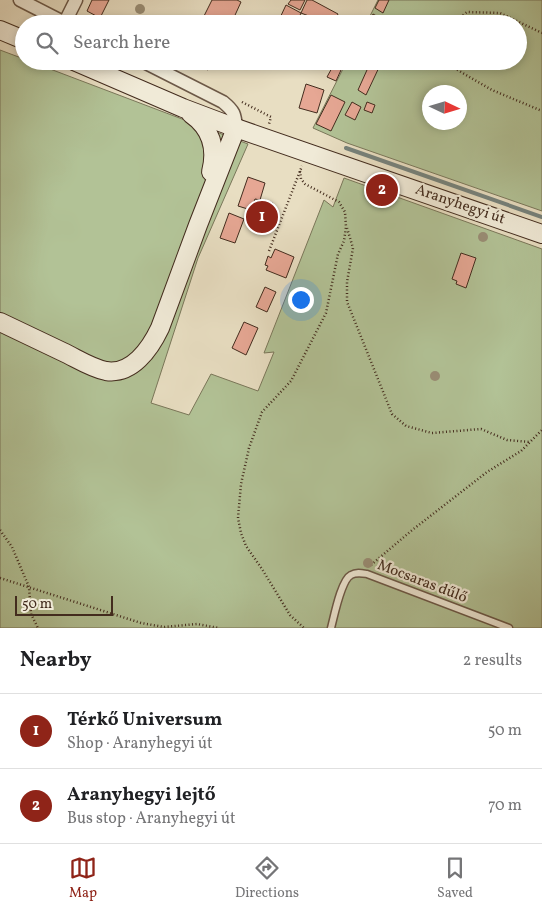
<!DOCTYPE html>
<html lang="en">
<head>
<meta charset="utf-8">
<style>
	:root { --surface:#fff; --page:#f6f6f6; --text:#202124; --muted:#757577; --line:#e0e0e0; --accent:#8f2418 }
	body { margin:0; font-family:Vollkorn,serif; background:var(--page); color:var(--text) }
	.compass { position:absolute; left:422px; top:85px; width:45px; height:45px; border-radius:50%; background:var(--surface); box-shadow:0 2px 8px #0003; rotate:94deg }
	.scale { position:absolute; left:15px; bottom:12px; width:98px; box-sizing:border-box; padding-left:5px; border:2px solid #432c1e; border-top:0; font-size:14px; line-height:18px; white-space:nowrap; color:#432c1e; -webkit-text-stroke:4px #f0ead7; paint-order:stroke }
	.you { position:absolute; left:300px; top:299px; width:18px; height:18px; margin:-12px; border:4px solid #fff; border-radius:50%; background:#1a73e8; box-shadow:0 0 0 8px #1a73e833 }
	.badge { display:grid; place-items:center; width:32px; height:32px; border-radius:50%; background:var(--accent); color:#fff; font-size:16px; font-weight:700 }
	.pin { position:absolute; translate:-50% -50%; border:2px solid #fff; box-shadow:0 1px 5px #0006 }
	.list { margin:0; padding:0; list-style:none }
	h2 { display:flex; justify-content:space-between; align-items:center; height:65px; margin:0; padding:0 20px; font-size:21px }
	h2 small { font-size:16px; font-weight:400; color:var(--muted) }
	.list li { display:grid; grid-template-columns:32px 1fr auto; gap:15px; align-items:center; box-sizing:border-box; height:75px; padding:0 20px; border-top:1px solid var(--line) }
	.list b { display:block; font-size:19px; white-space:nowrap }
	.list p { margin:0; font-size:16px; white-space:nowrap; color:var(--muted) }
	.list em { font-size:16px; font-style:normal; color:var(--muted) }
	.icon { flex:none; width:28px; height:28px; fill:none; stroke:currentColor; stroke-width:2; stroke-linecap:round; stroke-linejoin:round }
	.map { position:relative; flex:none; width:542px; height:628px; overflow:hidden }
	.search { position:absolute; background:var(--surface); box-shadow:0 2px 8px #0003; left:15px; right:15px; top:15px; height:55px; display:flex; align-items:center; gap:12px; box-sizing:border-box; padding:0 18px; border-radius:28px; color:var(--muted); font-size:19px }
	.sheet { height:215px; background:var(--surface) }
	nav { display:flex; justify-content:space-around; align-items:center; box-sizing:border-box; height:70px; border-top:1px solid var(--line); background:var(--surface); font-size:14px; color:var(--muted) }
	nav a { display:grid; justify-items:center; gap:2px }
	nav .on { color:var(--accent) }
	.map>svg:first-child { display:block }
	.green { fill:#b2c296; stroke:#7a775a; fill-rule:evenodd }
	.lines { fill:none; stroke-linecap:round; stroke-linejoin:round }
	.stream { stroke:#76827c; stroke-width:4 }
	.building { fill:#e6a794; stroke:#432c1e }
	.lane-casing { stroke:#6c5847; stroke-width:9 }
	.street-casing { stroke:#6c5847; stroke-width:15 }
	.secondary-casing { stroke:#432c1e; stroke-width:20 }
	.path { stroke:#432c1e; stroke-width:2.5; stroke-dasharray:1 2.5; stroke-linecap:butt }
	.lane { stroke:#f0ead7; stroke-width:6 }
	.street { stroke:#f0ead7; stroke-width:12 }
	.secondary { stroke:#f0ead7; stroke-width:18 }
	.tree { fill:#998d75 }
	.labels { text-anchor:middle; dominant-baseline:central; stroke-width:4.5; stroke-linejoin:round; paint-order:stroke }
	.street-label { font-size:15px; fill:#432c1e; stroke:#f0ead7 }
</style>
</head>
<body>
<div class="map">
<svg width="542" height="628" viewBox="0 0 542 628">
	<rect width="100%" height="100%" fill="#e8dec2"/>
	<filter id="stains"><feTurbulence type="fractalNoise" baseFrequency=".004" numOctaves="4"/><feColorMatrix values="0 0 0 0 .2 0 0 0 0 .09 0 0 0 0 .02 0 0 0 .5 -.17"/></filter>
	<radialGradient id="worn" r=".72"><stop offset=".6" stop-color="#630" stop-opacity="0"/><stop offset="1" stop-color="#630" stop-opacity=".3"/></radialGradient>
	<g class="green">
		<path d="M 378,0 L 542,0 L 542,211 L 347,143 L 313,128 L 347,61 L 518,61 L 518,24 L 366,24 ZM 430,92 L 460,92 L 460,122 L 430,122 Z"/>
		<polygon points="0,50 24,59 24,61 29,61 248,144 198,258 151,403 189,415 211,374 258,391 274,352 264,353 324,200 333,207 344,178 542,249 542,628 0,628"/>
	</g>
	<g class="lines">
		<polyline class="stream" points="346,148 542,217"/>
	</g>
	<g class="building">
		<polygon points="92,0 109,0 100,18 87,11"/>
		<polygon points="212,0 237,0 241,2 231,24 200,24"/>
		<polygon points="291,0 305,0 300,10 288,4"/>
		<polygon points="307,0 312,0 338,14 333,24 324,24 322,21 301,13"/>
		<polygon points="379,0 389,0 383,13 375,8"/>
		<polygon points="286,5 301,13 296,24 271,24 273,20 278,22"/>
		<polygon points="373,14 382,19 380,24 370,21"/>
		<polygon points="190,61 212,61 208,70"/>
		<polygon points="371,61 382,61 366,95 358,90"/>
		<polygon points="333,66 341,70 336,81 327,77"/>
		<polygon points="306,84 324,90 317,113 299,108"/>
		<polygon points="331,95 345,102 331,131 316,124"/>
		<polygon points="352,102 361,107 355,120 345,115"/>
		<polygon points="367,102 375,105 372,113 364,110"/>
		<polygon points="248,177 265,183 260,200 255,199 251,210 238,206"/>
		<polygon points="265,200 273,203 266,226 253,222 256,211 261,212"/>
		<polygon points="229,213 244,219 235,243 220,238"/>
		<polygon points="275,249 294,257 286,278 266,270 268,266 265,265 268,256 271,258"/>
		<polygon points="461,253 476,258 466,288 456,284 457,281 452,279"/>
		<polygon points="265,287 276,292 267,312 256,307"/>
		<polygon points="244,322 258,328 246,355 232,348"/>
	</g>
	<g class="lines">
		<defs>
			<path id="lane" d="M 331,628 C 334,617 341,580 351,575 C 356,572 361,573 367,574 L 509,628"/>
			<g id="street">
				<polyline points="20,0 67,24"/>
				<polyline points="65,22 76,0"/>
				<path d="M 142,61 L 223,102 C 234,111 235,114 236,128"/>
			</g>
			<g id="secondary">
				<polyline points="0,30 24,40"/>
				<polyline points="74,61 183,108 236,128 542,234"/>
				<path d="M 191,114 C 211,128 217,149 211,172"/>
				<path d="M 0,322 C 21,332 42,342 63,352 C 76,358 91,368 106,371 C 132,375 150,349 160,328 L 198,225 L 236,128"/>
			</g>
		</defs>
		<use href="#lane" class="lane-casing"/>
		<use href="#street" class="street-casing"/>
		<use href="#secondary" class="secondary-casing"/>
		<g class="path">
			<polyline points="80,18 91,24"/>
			<polyline points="452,24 467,12 500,13 542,33"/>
			<polyline points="442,61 492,90 542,111"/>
			<polyline points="242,102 271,117 269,124"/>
			<polyline points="300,171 301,179 305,184 339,202 345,212 346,227 344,241 338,254 326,313 291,381 262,412 249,448 241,484 238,518 241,533 246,546 262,569 290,615 304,628"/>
			<polyline points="347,228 353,248 347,282 347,302 392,414 406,426 432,433 481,429 507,440 530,442"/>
			<polyline points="269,251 302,166"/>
			<polyline points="0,530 12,547 29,587 31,614 38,628"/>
			<polyline points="371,565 411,531 487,472 521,451 542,430"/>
			<polyline points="0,578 141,623 164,627 197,624 219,628"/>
		</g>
		<use href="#lane" class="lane"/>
		<use href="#street" class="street"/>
		<use href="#secondary" class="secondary"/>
	</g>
	<g class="tree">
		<circle cx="140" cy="9" r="5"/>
		<circle cx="483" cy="237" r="5"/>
		<circle cx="435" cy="376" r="5"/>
		<circle cx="368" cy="563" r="5"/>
	</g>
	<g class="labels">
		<g class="street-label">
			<text transform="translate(460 205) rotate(19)">Aranyhegyi út</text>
			<text transform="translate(422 582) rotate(21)">Mocsaras dűlő</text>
		</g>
	</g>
	<rect width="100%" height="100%" filter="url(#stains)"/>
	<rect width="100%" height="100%" fill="url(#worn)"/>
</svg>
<svg class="compass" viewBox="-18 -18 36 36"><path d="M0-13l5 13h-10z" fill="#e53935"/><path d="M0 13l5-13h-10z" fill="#757577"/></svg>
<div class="scale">50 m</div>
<div class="you"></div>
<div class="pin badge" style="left:262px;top:217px">1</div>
<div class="pin badge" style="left:382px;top:190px">2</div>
<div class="search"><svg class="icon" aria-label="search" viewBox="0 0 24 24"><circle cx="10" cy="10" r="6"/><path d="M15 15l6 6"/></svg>Search here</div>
</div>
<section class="sheet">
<h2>Nearby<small>2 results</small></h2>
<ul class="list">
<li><span class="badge">1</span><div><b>Térkő Universum</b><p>Shop · Aranyhegyi út</p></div><em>50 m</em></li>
<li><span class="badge">2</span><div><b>Aranyhegyi lejtő</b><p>Bus stop · Aranyhegyi út</p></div><em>70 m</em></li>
</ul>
</section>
<nav>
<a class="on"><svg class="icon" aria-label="map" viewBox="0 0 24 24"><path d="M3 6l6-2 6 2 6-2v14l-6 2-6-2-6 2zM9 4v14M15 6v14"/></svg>Map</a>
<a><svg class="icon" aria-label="directions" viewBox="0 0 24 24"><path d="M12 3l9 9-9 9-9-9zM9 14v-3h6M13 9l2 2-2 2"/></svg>Directions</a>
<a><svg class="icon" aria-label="saved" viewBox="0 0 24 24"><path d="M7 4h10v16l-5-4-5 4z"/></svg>Saved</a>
</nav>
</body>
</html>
